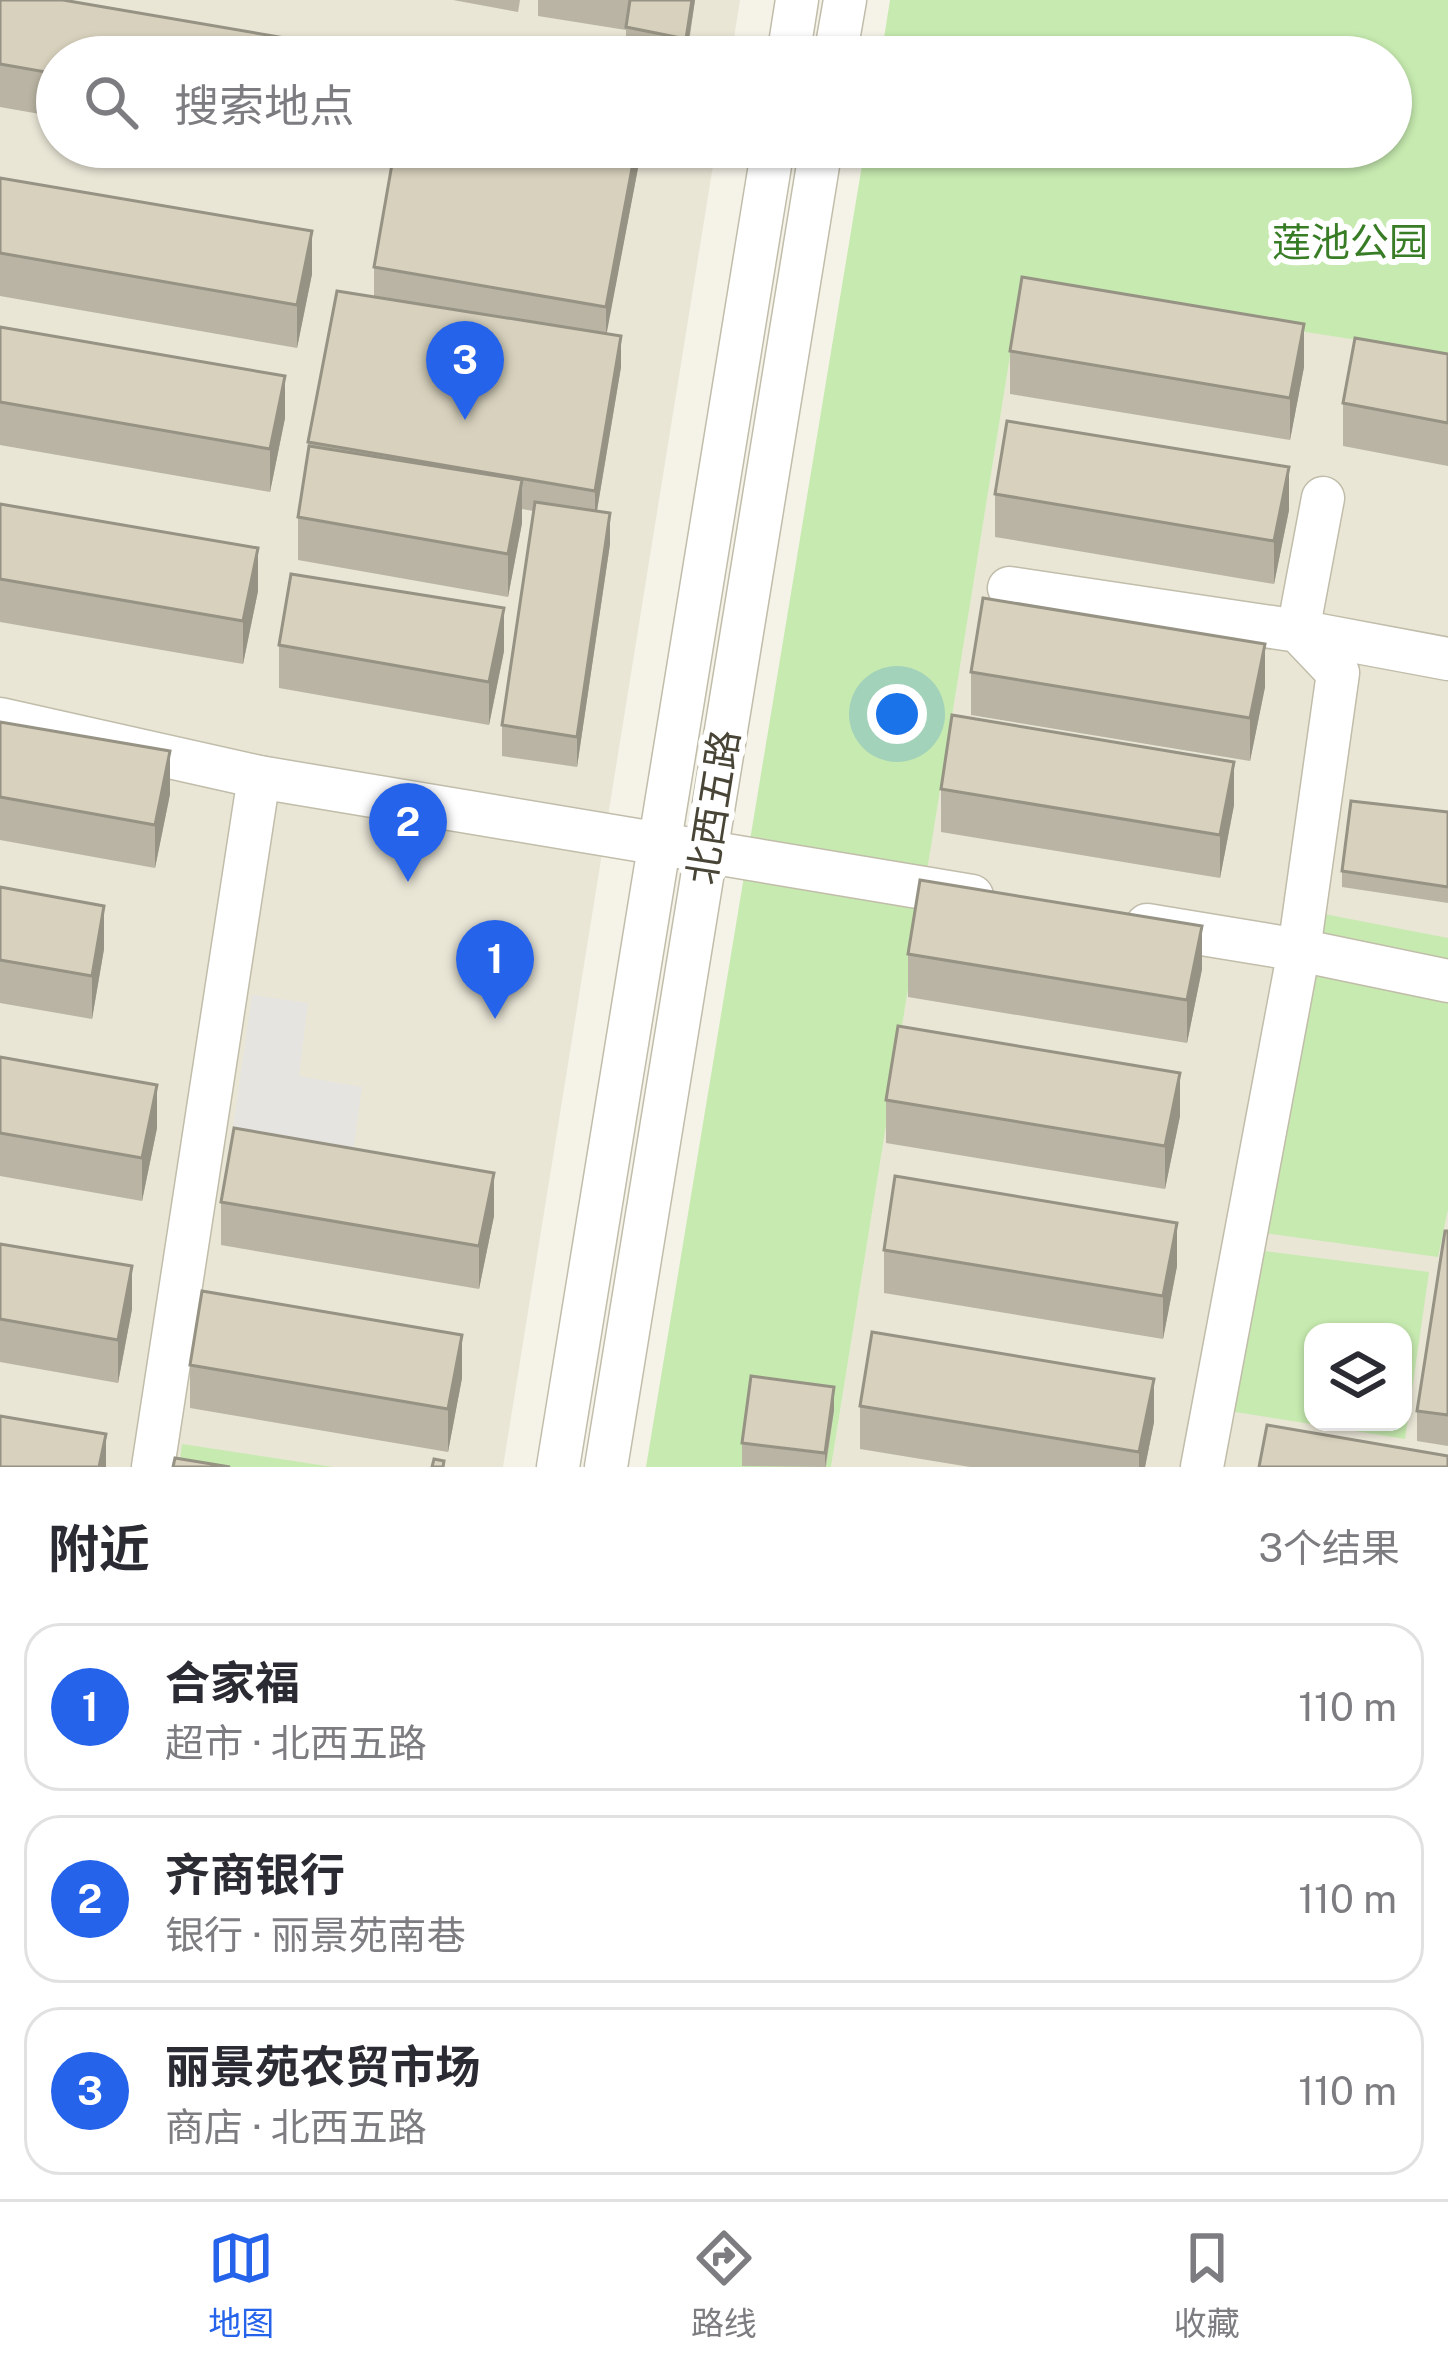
<!DOCTYPE html>
<html lang="zh">
<head>
<meta charset="utf-8">
<style>
	:root { --surface:#fff; --page:#f7f7f7; --text:#2b2b33; --muted:#7c7c81; --line:#e1e1e2; --accent:#2563eb }
	body { margin:0; font-family:"Public Sans","Noto Sans SC",sans-serif; background:var(--page); color:var(--text) }
	.controls { position:absolute; right:36px; bottom:36px; display:grid; overflow:hidden; border-radius:24px; box-shadow:0 3px 9px #0004 }
	.controls button { width:108px; height:108px; display:grid; place-items:center; padding:0; border:0; border-bottom:3px solid var(--line); background:var(--surface); color:var(--text); font:60px sans-serif }
	.you { position:absolute; left:897px; top:714px; width:42px; height:42px; margin:-30px; border:9px solid #fff; border-radius:50%; background:#1a73e8; box-shadow:0 0 0 18px #1a73e833 }
	.badge { display:grid; place-items:center; width:78px; height:78px; border-radius:50%; background:var(--accent); color:#fff; font-size:39px; font-weight:700 }
	.pin { position:absolute; translate:-50% -99px; filter:drop-shadow(0 3px 6px #0008) }
	.pin::after { content:''; position:absolute; top:63px; width:42px; height:36px; background:inherit; clip-path:polygon(0 0,100% 0,50% 100%) }
	.list { margin:0; padding:0; list-style:none }
	h2 { display:flex; justify-content:space-between; align-items:center; height:156px; margin:0; padding:0 48px; font-size:51px }
	h2 small { font-size:39px; font-weight:400; color:var(--muted) }
	.list li { display:grid; grid-template-columns:78px 1fr auto; gap:36px; align-items:center; box-sizing:border-box; height:168px; margin:0 24px 24px; padding:0 24px; border:3px solid var(--line); border-radius:36px }
	.list b { display:block; font-size:45px; white-space:nowrap }
	.list p { margin:0; font-size:39px; white-space:nowrap; color:var(--muted) }
	.list em { font-size:39px; font-style:normal; color:var(--muted) }
	.icon { flex:none; width:66px; height:66px; fill:none; stroke:currentColor; stroke-width:2; stroke-linecap:round; stroke-linejoin:round }
	.map { position:relative; flex:none; width:1448px; height:1467px; overflow:hidden }
	.search { position:absolute; background:var(--surface); box-shadow:0 3px 9px #0004; left:36px; right:36px; top:36px; height:132px; display:flex; align-items:center; gap:30px; box-sizing:border-box; padding:0 42px; border-radius:66px; color:var(--muted); font-size:45px }
	.sheet { height:732px; background:var(--surface) }
	nav { display:flex; justify-content:space-around; align-items:center; box-sizing:border-box; height:168px; border-top:3px solid var(--line); background:var(--surface); font-size:33px; color:var(--muted) }
	nav a { display:grid; justify-items:center; gap:6px }
	nav .on { color:var(--accent) }
	.map>svg:first-child { display:block }
	.residential { fill:#e9e6d6; fill-rule:evenodd }
	.green { fill:#c6eaaf; fill-rule:evenodd }
	.parking { fill:#e6e4e0 }
	.lines { fill:none; stroke-linecap:round; stroke-linejoin:round }
	.minor-casing { stroke:#c1bdaa; stroke-width:45 }
	.minor { stroke:#fff; stroke-width:42 }
	.wall { fill:#b9b4a3 }
	.shaded-wall { fill:#969284 }
	.building { fill:#d7d1bd; stroke:#969284; stroke-width:3 }
	.labels { text-anchor:middle; dominant-baseline:central; stroke-width:12; stroke-linejoin:round; paint-order:stroke }
	.park-label { font-size:39px; fill:#387d26; stroke:#fff }
	.street-label { font-size:39px; fill:#484436; stroke:#fff }
</style>
</head>
<body>
<div class="map">
<svg width="1448" height="1467" viewBox="0 0 1448 1467">
	<rect width="100%" height="100%" fill="#f5f3e8"/>
	<g class="residential">
		<polygon points="0,0 740,0 731,57 57,57 57,147 716,147 503,1467 0,1467"/>
		<path d="M 1021,287 L 1448,354 L 1448,1467 L 831,1467 ZM 1313,1332 L 1403,1332 L 1403,1422 L 1313,1422 Z"/>
	</g>
	<g class="green">
		<polygon points="890,0 1448,0 1448,354 1021,288 831,1467 646,1467 865,147 1391,147 1391,57 881,57"/>
		<polygon points="1319,913 1448,938 1448,1209 1438,1257 1265,1233"/>
		<path d="M 1257,1250 L 1429,1272 L 1405,1439 L 1229,1411 ZM 1313,1332 L 1403,1332 L 1403,1422 L 1313,1422 Z"/>
		<polygon points="182,1444 333,1467 179,1467"/>
	</g>
	<polygon class="parking" points="252,995 308,1003 299,1076 362,1087 352,1159 231,1141"/>
	<g class="lines">
		<defs>
			<g id="minor">
				<polyline points="788,57 797,0"/>
				<polyline points="835,57 845,0"/>
				<polyline points="1323,498 1298,631 1448,659"/>
				<polyline points="1009,588 1298,631 1338,673 1299,950 1202,1467"/>
				<polyline points="0,719 259,777 972,896"/>
				<polyline points="1147,925 1299,950 1448,981"/>
				<polyline points="153,1467 259,777"/>
				<polyline points="558,1467 773,147"/>
				<polyline points="606,1467 821,147"/>
			</g>
		</defs>
		<use href="#minor" class="minor-casing"/>
		<use href="#minor" class="minor"/>
	</g>
	<g class="wall">
		<polygon points="0,0 332,57 57,57 57,117 0,107"/>
		<polygon points="453,0 520,0 518,12"/>
		<polygon points="538,0 695,0 687,57 660,57 626,50 626,30 538,16"/>
		<polygon points="228,147 320,147 317,163"/>
		<polygon points="642,147 606,334 621,367 597,511 610,544 577,767 502,756 502,725 533,511 522,509 522,523 508,597 298,560 298,517 308,456 308,442 374,297 374,267"/>
		<polygon points="0,178 312,274 297,348 0,296"/>
		<polygon points="0,327 285,418 270,492 0,445"/>
		<polygon points="1010,351 1304,367 1290,440 1010,394"/>
		<polygon points="1448,354 1448,466 1343,446 1343,403"/>
		<polygon points="995,494 1289,510 1274,584 995,537"/>
		<polygon points="0,504 258,591 243,664 0,622"/>
		<polygon points="279,645 504,651 489,725 279,688"/>
		<polygon points="971,672 1265,687 1250,761 971,715"/>
		<polygon points="0,722 170,794 155,868 0,840"/>
		<polygon points="941,789 1234,805 1220,878 941,832"/>
		<polygon points="1448,812 1448,903 1342,887 1342,871"/>
		<polygon points="0,887 104,949 92,1019 0,1003"/>
		<polygon points="908,954 1202,969 1187,1043 908,997"/>
		<polygon points="0,1057 157,1128 142,1201 0,1176"/>
		<polygon points="886,1100 1180,1116 1165,1189 886,1143"/>
		<polygon points="221,1202 494,1216 479,1289 221,1245"/>
		<polygon points="1448,1231 1448,1446 1417,1441 1417,1411"/>
		<polygon points="0,1244 132,1309 118,1383 0,1362"/>
		<polygon points="884,1250 1177,1266 1163,1339 884,1293"/>
		<polygon points="190,1365 462,1378 448,1452 190,1408"/>
		<polygon points="860,1406 1154,1422 1145,1467 970,1467 860,1449"/>
		<polygon points="834,1410 826,1467 742,1466 742,1443"/>
	</g>
	<g class="shaded-wall">
		<polygon points="692,0 695,0 686,57 686,39"/>
		<polygon points="636,147 642,147 606,337 606,307"/>
		<polygon points="312,231 312,274 297,348 297,305"/>
		<polygon points="1304,324 1304,367 1290,440 1290,398"/>
		<polygon points="621,336 621,367 595,522 595,491"/>
		<polygon points="285,376 285,418 270,492 270,449"/>
		<polygon points="1289,467 1289,510 1274,584 1274,541"/>
		<polygon points="522,480 522,523 508,597 508,554"/>
		<polygon points="610,513 610,544 577,767 577,737"/>
		<polygon points="258,548 258,591 243,664 243,621"/>
		<polygon points="504,608 504,651 489,725 489,682"/>
		<polygon points="1265,644 1265,687 1250,761 1250,718"/>
		<polygon points="170,751 170,794 155,868 155,825"/>
		<polygon points="1234,762 1234,805 1220,878 1220,835"/>
		<polygon points="104,906 104,949 92,1019 92,976"/>
		<polygon points="1202,926 1202,969 1187,1043 1187,1000"/>
		<polygon points="1180,1073 1180,1116 1165,1189 1165,1146"/>
		<polygon points="157,1085 157,1128 142,1201 142,1158"/>
		<polygon points="494,1173 494,1216 479,1289 479,1246"/>
		<polygon points="1177,1223 1177,1266 1163,1339 1163,1296"/>
		<polygon points="132,1266 132,1309 118,1383 118,1340"/>
		<polygon points="462,1335 462,1378 448,1452 448,1409"/>
		<polygon points="1154,1379 1154,1422 1145,1467 1139,1467 1139,1452"/>
		<polygon points="834,1387 834,1410 825,1467 825,1453"/>
		<polygon points="106,1434 106,1467 99,1467"/>
	</g>
	<g class="building">
		<polygon points="0,0 63,0 332,46 330,57 57,57 57,74 0,64"/>
		<polygon points="630,0 692,0 686,39 626,27"/>
		<polygon points="395,147 636,147 606,307 374,267"/>
		<polygon points="0,178 312,231 297,305 0,253"/>
		<polygon points="1022,277 1304,324 1290,398 1010,351"/>
		<polygon points="337,291 621,336 595,491 308,442"/>
		<polygon points="0,327 285,376 270,449 0,402"/>
		<polygon points="1355,338 1448,354 1448,423 1343,403"/>
		<polygon points="1007,421 1289,467 1274,541 995,494"/>
		<polygon points="309,446 522,480 508,554 298,517"/>
		<polygon points="535,502 610,513 577,737 502,725"/>
		<polygon points="0,504 258,548 243,621 0,579"/>
		<polygon points="291,574 504,608 489,682 279,645"/>
		<polygon points="983,598 1265,644 1250,718 971,672"/>
		<polygon points="952,715 1234,762 1220,835 941,789"/>
		<polygon points="0,722 170,751 155,825 0,797"/>
		<polygon points="1351,801 1448,812 1448,887 1342,871"/>
		<polygon points="920,880 1202,926 1187,1000 908,954"/>
		<polygon points="0,887 104,906 92,976 0,960"/>
		<polygon points="898,1026 1180,1073 1165,1146 886,1100"/>
		<polygon points="0,1057 157,1085 142,1158 0,1133"/>
		<polygon points="234,1128 494,1173 479,1246 221,1202"/>
		<polygon points="895,1176 1177,1223 1163,1296 884,1250"/>
		<polygon points="1445,1231 1448,1231 1448,1415 1417,1411"/>
		<polygon points="0,1244 132,1266 118,1340 0,1319"/>
		<polygon points="202,1291 462,1335 448,1409 190,1365"/>
		<polygon points="872,1332 1154,1379 1139,1452 860,1406"/>
		<polygon points="751,1376 834,1387 825,1453 742,1443"/>
		<polygon points="0,1416 106,1434 99,1467 0,1467"/>
		<polygon points="1267,1425 1448,1456 1448,1467 1259,1467"/>
		<polygon points="175,1458 230,1467 173,1467"/>
		<polygon points="434,1459 444,1461 443,1467 432,1467"/>
	</g>
	<g class="labels">
		<g class="park-label">
			<text x="1350" y="242">莲池公园</text>
		</g>
		<g class="street-label">
			<text transform="translate(713 807) rotate(-81)">北西五路</text>
		</g>
	</g>
</svg>
<div class="controls">
<button><svg class="icon" aria-label="layers" viewBox="0 0 24 24"><path d="M12 4l9 5-9 5-9-5zM3 14l9 5 9-5"/></svg></button>
</div>
<div class="you"></div>
<div class="pin badge" style="left:495px;top:1019px">1</div>
<div class="pin badge" style="left:408px;top:882px">2</div>
<div class="pin badge" style="left:465px;top:420px">3</div>
<div class="search"><svg class="icon" aria-label="search" viewBox="0 0 24 24"><circle cx="10" cy="10" r="6"/><path d="M15 15l6 6"/></svg>搜索地点</div>
</div>
<section class="sheet">
<h2>附近<small>3个结果</small></h2>
<ul class="list">
<li><span class="badge">1</span><div><b>合家福</b><p>超市 · 北西五路</p></div><em>110 m</em></li>
<li><span class="badge">2</span><div><b>齐商银行</b><p>银行 · 丽景苑南巷</p></div><em>110 m</em></li>
<li><span class="badge">3</span><div><b>丽景苑农贸市场</b><p>商店 · 北西五路</p></div><em>110 m</em></li>
</ul>
</section>
<nav>
<a class="on"><svg class="icon" aria-label="map" viewBox="0 0 24 24"><path d="M3 6l6-2 6 2 6-2v14l-6 2-6-2-6 2zM9 4v14M15 6v14"/></svg>地图</a>
<a><svg class="icon" aria-label="directions" viewBox="0 0 24 24"><path d="M12 3l9 9-9 9-9-9zM9 14v-3h6M13 9l2 2-2 2"/></svg>路线</a>
<a><svg class="icon" aria-label="saved" viewBox="0 0 24 24"><path d="M7 4h10v16l-5-4-5 4z"/></svg>收藏</a>
</nav>
</body>
</html>
